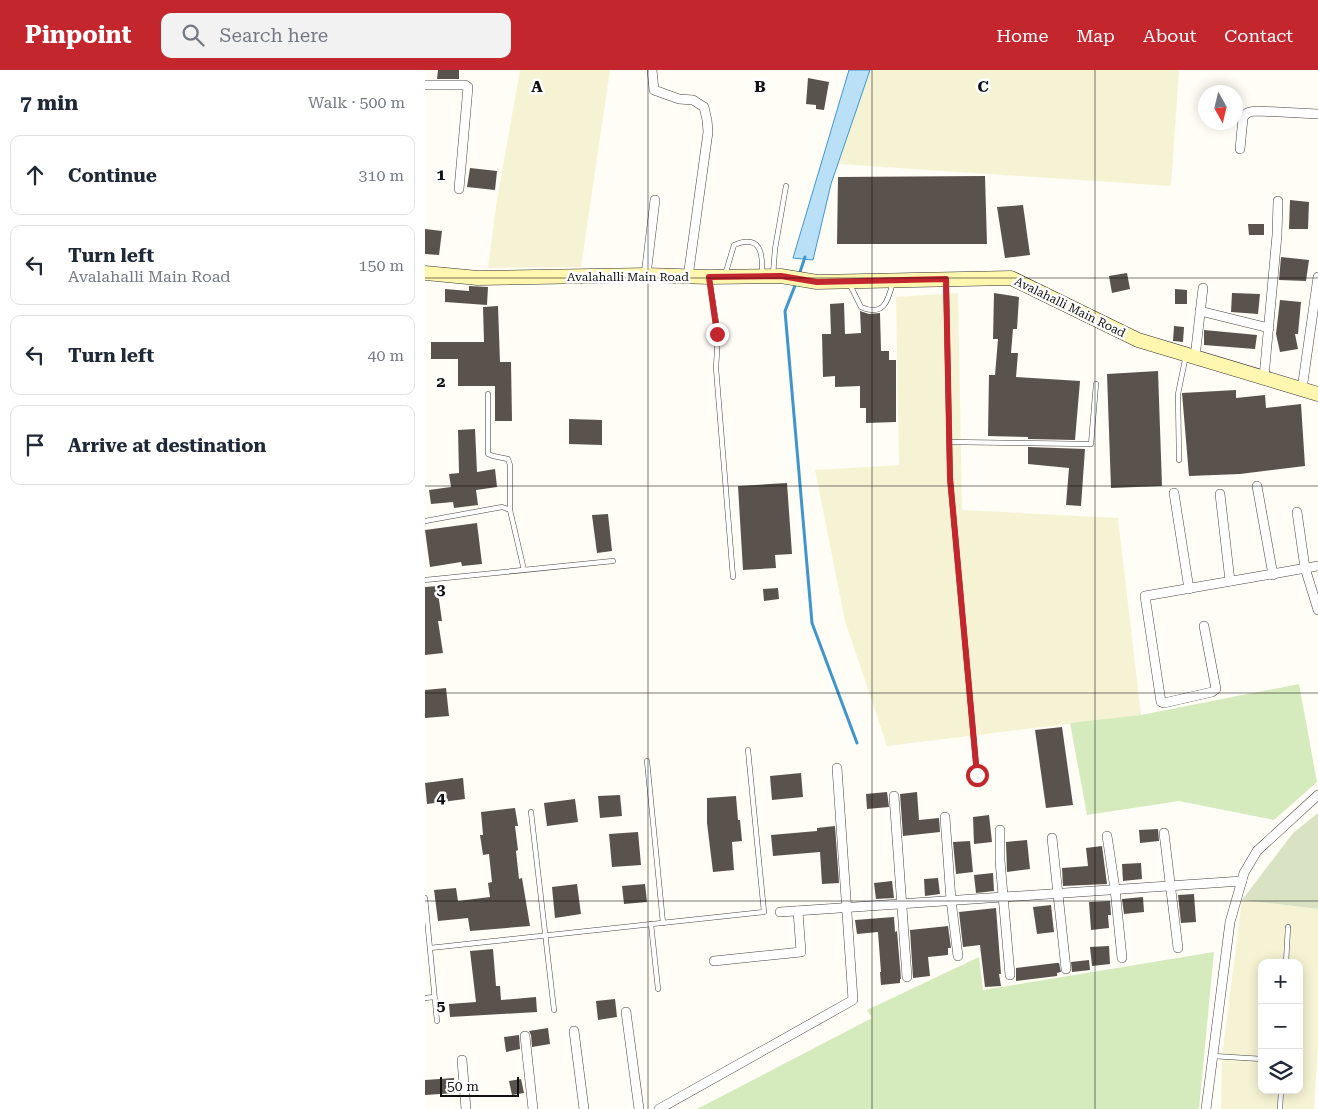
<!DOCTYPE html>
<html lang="en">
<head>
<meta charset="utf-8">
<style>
	:root { --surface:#fff; --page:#f2f2f3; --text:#1f2937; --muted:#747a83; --line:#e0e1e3; --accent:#c4262e }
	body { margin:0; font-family:"Roboto Serif",serif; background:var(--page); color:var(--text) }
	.controls { position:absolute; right:15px; bottom:15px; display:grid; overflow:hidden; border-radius:10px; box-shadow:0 2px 12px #0003 }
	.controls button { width:45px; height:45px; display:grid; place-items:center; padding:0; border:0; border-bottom:1px solid var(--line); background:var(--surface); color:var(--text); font:25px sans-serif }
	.compass { position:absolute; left:773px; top:15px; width:45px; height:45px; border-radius:50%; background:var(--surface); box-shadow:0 2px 12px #0003; rotate:172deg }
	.scale { position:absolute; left:15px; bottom:12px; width:79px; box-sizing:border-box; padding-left:5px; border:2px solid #111; border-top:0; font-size:14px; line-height:18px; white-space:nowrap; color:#111; -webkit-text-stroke:4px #fff; paint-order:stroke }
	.stop { position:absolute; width:15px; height:15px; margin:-11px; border:4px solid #c4262e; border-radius:50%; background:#fff }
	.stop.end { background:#c4262e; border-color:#fff; box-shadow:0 1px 5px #0008 }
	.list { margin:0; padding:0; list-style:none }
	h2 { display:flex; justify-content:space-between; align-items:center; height:65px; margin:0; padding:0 20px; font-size:21px }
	h2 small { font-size:16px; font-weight:400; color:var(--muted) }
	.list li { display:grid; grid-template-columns:32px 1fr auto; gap:15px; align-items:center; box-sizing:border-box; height:80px; margin:0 10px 10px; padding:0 10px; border:1px solid var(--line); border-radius:10px }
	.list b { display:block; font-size:19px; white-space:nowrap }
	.list p { margin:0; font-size:16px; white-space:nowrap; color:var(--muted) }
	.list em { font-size:16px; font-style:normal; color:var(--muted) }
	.icon { flex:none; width:28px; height:28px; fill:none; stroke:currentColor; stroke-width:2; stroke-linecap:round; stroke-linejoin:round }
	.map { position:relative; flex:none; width:893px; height:1039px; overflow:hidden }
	header { display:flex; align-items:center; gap:30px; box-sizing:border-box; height:70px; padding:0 25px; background:var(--accent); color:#fff }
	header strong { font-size:24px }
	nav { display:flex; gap:28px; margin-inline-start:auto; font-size:18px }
	.search { width:350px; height:45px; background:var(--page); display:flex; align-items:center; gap:12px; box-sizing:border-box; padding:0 18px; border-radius:10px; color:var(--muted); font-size:19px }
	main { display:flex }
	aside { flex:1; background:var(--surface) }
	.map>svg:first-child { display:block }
	.farmland { fill:#f6f3d4; fill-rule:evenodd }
	.green { fill:#d5ebbd }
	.cemetery { fill:#d9e3c4 }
	.water { fill:#b9e0f7; stroke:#3f96cf }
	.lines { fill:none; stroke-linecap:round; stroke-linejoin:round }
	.stream { stroke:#3f96cf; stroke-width:3 }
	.building { fill:#5a524d }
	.lane-casing { stroke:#444; stroke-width:5.5 }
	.street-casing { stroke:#444; stroke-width:10 }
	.secondary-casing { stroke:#333; stroke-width:15 }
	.lane { stroke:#fff; stroke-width:4.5 }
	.street { stroke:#fff; stroke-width:9 }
	.secondary { stroke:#fff6b0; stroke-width:14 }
	.route { stroke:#c4262e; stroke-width:6 }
	.grid { fill:none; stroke:#111; stroke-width:1; stroke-opacity:0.55 }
	.labels { text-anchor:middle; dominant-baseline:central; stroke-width:5; stroke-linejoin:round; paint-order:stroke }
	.street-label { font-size:12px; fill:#111; stroke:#fff }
	.grid-label { font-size:16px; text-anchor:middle; font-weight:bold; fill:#111; stroke:#fff; stroke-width:5; stroke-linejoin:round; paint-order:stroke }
</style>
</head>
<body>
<header>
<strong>Pinpoint</strong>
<div class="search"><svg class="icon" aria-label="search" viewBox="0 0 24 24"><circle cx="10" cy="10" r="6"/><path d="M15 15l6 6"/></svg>Search here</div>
<nav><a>Home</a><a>Map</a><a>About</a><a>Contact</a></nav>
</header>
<main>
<aside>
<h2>7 min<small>Walk · 500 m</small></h2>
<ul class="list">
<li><svg class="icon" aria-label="ahead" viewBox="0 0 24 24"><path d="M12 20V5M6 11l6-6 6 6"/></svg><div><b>Continue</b></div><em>310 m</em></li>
<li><svg class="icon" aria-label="left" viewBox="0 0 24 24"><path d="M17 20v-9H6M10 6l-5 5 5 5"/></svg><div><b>Turn left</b><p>Avalahalli Main Road</p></div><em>150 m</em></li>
<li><svg class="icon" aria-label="left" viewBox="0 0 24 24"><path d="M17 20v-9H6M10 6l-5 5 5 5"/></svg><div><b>Turn left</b></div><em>40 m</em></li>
<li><svg class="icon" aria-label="arrive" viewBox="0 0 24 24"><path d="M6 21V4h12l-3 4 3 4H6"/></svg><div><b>Arrive at destination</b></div></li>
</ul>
</aside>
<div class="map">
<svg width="893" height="1039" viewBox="0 0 893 1039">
	<rect width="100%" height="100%" fill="#fffdf5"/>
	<g class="farmland">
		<polygon points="95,0 185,0 156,197 63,198 71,136"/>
		<polygon points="445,0 754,0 746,116 413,94"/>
		<polygon points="533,223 537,440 693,448 716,645 462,676 420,551 390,400 474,395 471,227"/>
		<path d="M 817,830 L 893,839 L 893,976 L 889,1039 L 796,1039 L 797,987 ZM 837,893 L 874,893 L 874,1020 L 837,1020 Z"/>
	</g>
	<g class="green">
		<polygon points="874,614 892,712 849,750 754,731 662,745 645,653 716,645"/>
		<polygon points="789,882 774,1039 272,1039 447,948 442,940 554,887 558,920"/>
	</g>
	<polygon class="cemetery" points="893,743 893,839 817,830 868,763"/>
	<polygon class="water" points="424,0 445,0 406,114 388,190 368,188"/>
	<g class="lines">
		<g class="stream">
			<polyline points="374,205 380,187"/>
			<polyline points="371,213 360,241 387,553 432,673"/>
		</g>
	</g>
	<g class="building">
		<polygon points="13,0 34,0 34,9 12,9"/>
		<polygon points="383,8 404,12 399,40 391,39 391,35 381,34"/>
		<polygon points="45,98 72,101 70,120 42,117"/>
		<polygon points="560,106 562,174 412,174 413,107"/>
		<polygon points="865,130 884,132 883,159 864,159"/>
		<polygon points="598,135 605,185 580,188 572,137"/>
		<polygon points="823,154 839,154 839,165 824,165"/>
		<polygon points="0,159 17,161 14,185 0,184"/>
		<polygon points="856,187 884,190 881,211 854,210"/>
		<polygon points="702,203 705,219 687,223 684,206"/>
		<polygon points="44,216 63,217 62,235 20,232 20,219 44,221"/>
		<polygon points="750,219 762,220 762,234 750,234"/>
		<polygon points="569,223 594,227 592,259 588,259 586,283 593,283 591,307 655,311 650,370 603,369 603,367 563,366 564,305 570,305 573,269 568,269"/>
		<polygon points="807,223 835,224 833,244 806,242"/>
		<polygon points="855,230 876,232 873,264 870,264 873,279 855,282 851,264"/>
		<polygon points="419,233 420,264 436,263 435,241 444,244 455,243 456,281 464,281 464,290 471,290 471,352 441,353 441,338 435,338 435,316 410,317 410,306 398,307 397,264 406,264 405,234"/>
		<polygon points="73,236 75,292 86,292 87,351 70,351 70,316 33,316 33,289 6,289 6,272 59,272 58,237"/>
		<polygon points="749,256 759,257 758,272 748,271"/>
		<polygon points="779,260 832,265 830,279 779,275"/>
		<polygon points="733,301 737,416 686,418 682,304"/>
		<polygon points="811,320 811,328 840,325 841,338 876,334 880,396 815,404 764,406 757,323"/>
		<polygon points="144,349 177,350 177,375 144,374"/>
		<polygon points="50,359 52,402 70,399 72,417 51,420 53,435 29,438 28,432 6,434 4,420 26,417 24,404 34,403 33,360"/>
		<polygon points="603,377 660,379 656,436 641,435 644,398 603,394"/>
		<polygon points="362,413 367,484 350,485 351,498 318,500 313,416"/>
		<polygon points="183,444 187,481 172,483 167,445"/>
		<polygon points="52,453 57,494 37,496 36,492 5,497 0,460"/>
		<polygon points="12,516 17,551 13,551 18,583 0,585 0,517"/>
		<polygon points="353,518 354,529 339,531 338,519"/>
		<polygon points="21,618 24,646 0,648 0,620"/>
		<polygon points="637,657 648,735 621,738 610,660"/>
		<polygon points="376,703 378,727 347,730 345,706"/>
		<polygon points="38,708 40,729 2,734 0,713"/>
		<polygon points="462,722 464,737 442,739 441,724"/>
		<polygon points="492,722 494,750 514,748 515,762 478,766 475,724"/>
		<polygon points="195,725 197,746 175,748 173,726"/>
		<polygon points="311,726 313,750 315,750 317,771 307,772 309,800 288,802 282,753 282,728"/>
		<polygon points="150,729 153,752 122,756 119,733"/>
		<polygon points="90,738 93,756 90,756 93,780 91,781 94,809 97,808 105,856 45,861 43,848 13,851 9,820 31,818 33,831 65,827 63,813 67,812 64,784 58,785 55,765 58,765 56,742"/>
		<polygon points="564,745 567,772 549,774 548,747"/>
		<polygon points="410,756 414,813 397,814 395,782 348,786 346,765 392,761 392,758"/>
		<polygon points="733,759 734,771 715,773 714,760"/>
		<polygon points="213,762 216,795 187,797 184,764"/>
		<polygon points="602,770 605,799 582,802 581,772"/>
		<polygon points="545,771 548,802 531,804 528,772"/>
		<polygon points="677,776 682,814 638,816 637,798 663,796 661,778"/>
		<polygon points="716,793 717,809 698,811 697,794"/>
		<polygon points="568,803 569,821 551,823 549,805"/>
		<polygon points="513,808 515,824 500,826 499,809"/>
		<polygon points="467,811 469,828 451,829 449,813"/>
		<polygon points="152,814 156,844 130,848 127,817"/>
		<polygon points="220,814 222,832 199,834 197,816"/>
		<polygon points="769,824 771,852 756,853 753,825"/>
		<polygon points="718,827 719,842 699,844 697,829"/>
		<polygon points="685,831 686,845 683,845 684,858 666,860 664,832"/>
		<polygon points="626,835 629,862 612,864 608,837"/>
		<polygon points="571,838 576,904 574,904 576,916 560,917 555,875 538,877 534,842"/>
		<polygon points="469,847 470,862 472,861 476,909 475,909 475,913 456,915 455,902 456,902 453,862 432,864 430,850"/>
		<polygon points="523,856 526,878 523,878 523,885 503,887 505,906 488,908 485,860"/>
		<polygon points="684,876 685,894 667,896 665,877"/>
		<polygon points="68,879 71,916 75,916 76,930 111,927 112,942 25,947 24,934 51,932 45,881"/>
		<polygon points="664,890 665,900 647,902 646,892"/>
		<polygon points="631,893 634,893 636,902 632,903 632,906 591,911 591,898"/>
		<polygon points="190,929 192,947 173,950 171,931"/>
		<polygon points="123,958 125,974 107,977 106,965 104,961"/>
		<polygon points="94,965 95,979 81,982 79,967"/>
		<polygon points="29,1008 30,1023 0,1025 0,1010"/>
		<polygon points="96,1009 99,1023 87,1025 84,1011"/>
	</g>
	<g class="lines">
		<defs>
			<g id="lane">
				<path d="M 300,205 L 309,175 C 336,164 338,183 337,205"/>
				<polyline points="348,205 350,179 361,116"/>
				<polyline points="284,208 293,264 291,298 308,507"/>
				<polyline points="521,210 525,408 552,705"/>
				<path d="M 424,213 L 436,237 C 459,247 463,231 468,212"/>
				<polyline points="63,324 63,384 68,386 83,389 85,395 85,440"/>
				<polyline points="525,372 666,374 671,314"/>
				<polyline points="754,390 753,324 761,285"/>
				<polyline points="0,451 77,437 85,440 99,500"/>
				<polyline points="0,510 188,491"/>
				<polyline points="222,691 238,853"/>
				<polyline points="106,742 129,940"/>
				<polyline points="0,828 12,951"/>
				<polyline points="226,854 233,919"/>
				<polyline points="5,878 339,842 323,680"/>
				<polyline points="861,893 863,857"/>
				<polyline points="0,928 9,927"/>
				<polyline points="788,986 837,989"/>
				<polyline points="855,1039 856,1020"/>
			</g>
			<g id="street">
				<polyline points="227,0 229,20 254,29 268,30 279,37 282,50 283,62 263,207"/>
				<polyline points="0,15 40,15 43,17 34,119"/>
				<path d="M 815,79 L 818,48 C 821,42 826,41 833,41 L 893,44"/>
				<polyline points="221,205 230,130"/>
				<polyline points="775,241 844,258"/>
				<polyline points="770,287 778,218"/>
				<polyline points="839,307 852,165 853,131"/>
				<polyline points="877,319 893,207"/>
				<polyline points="832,416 848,505"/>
				<polyline points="749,423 764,519"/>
				<polyline points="795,424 805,511"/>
				<polyline points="872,442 880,498 893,540"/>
				<polyline points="779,556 791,619 787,622 739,633 736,632 720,526 893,496"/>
				<polyline points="469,726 482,907"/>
				<polyline points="520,747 526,830 533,886"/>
				<polyline points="575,760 575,791 585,905"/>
				<polyline points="739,763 753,878"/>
				<polyline points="682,766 690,819 697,888"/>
				<polyline points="627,768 641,899"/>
				<polyline points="355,842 817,811"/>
				<polyline points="289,891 376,882 373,841"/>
				<polyline points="201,942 214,1039"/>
				<polyline points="149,961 159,1039"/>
				<polyline points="100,966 108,1039"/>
				<polyline points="37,990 41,1039"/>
				<polyline points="234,1039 428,930 412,698"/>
				<polyline points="781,1039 805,852 819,803 832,781 893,725"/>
			</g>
			<polyline id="secondary" points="0,203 53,208 221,205 284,207 356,206 392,212 586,208 713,270 893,324"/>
		</defs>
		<use href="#lane" class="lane-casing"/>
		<use href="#street" class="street-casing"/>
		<use href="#secondary" class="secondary-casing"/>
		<use href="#lane" class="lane"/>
		<use href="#street" class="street"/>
		<use href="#secondary" class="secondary"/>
	</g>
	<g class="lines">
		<polyline class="route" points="292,264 284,207 356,206 392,212 521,209 525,408 552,705"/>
	</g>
	<path class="grid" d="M 223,0 L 223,1039M 447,0 L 447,1039M 670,0 L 670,1039M 0,208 L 893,208M 0,416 L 893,416M 0,623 L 893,623M 0,831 L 893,831"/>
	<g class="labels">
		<g class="street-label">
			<text x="203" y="207">Avalahalli Main Road</text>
			<text transform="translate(645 237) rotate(26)">Avalahalli Main Road</text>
		</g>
	</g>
	<g class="grid-label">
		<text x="112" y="22">A</text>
		<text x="335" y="22">B</text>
		<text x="558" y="22">C</text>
		<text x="16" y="110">1</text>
		<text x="16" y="317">2</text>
		<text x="16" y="525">3</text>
		<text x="16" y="733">4</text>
		<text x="16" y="941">5</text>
	</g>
</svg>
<div class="controls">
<button>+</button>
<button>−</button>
<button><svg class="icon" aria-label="layers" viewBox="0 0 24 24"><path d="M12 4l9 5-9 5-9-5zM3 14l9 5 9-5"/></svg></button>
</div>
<svg class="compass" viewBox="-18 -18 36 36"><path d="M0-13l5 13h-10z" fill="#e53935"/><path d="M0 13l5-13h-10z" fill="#747a83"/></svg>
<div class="scale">50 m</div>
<div class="stop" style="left:552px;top:705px"></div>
<div class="stop end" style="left:292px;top:264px"></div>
</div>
</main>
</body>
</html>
